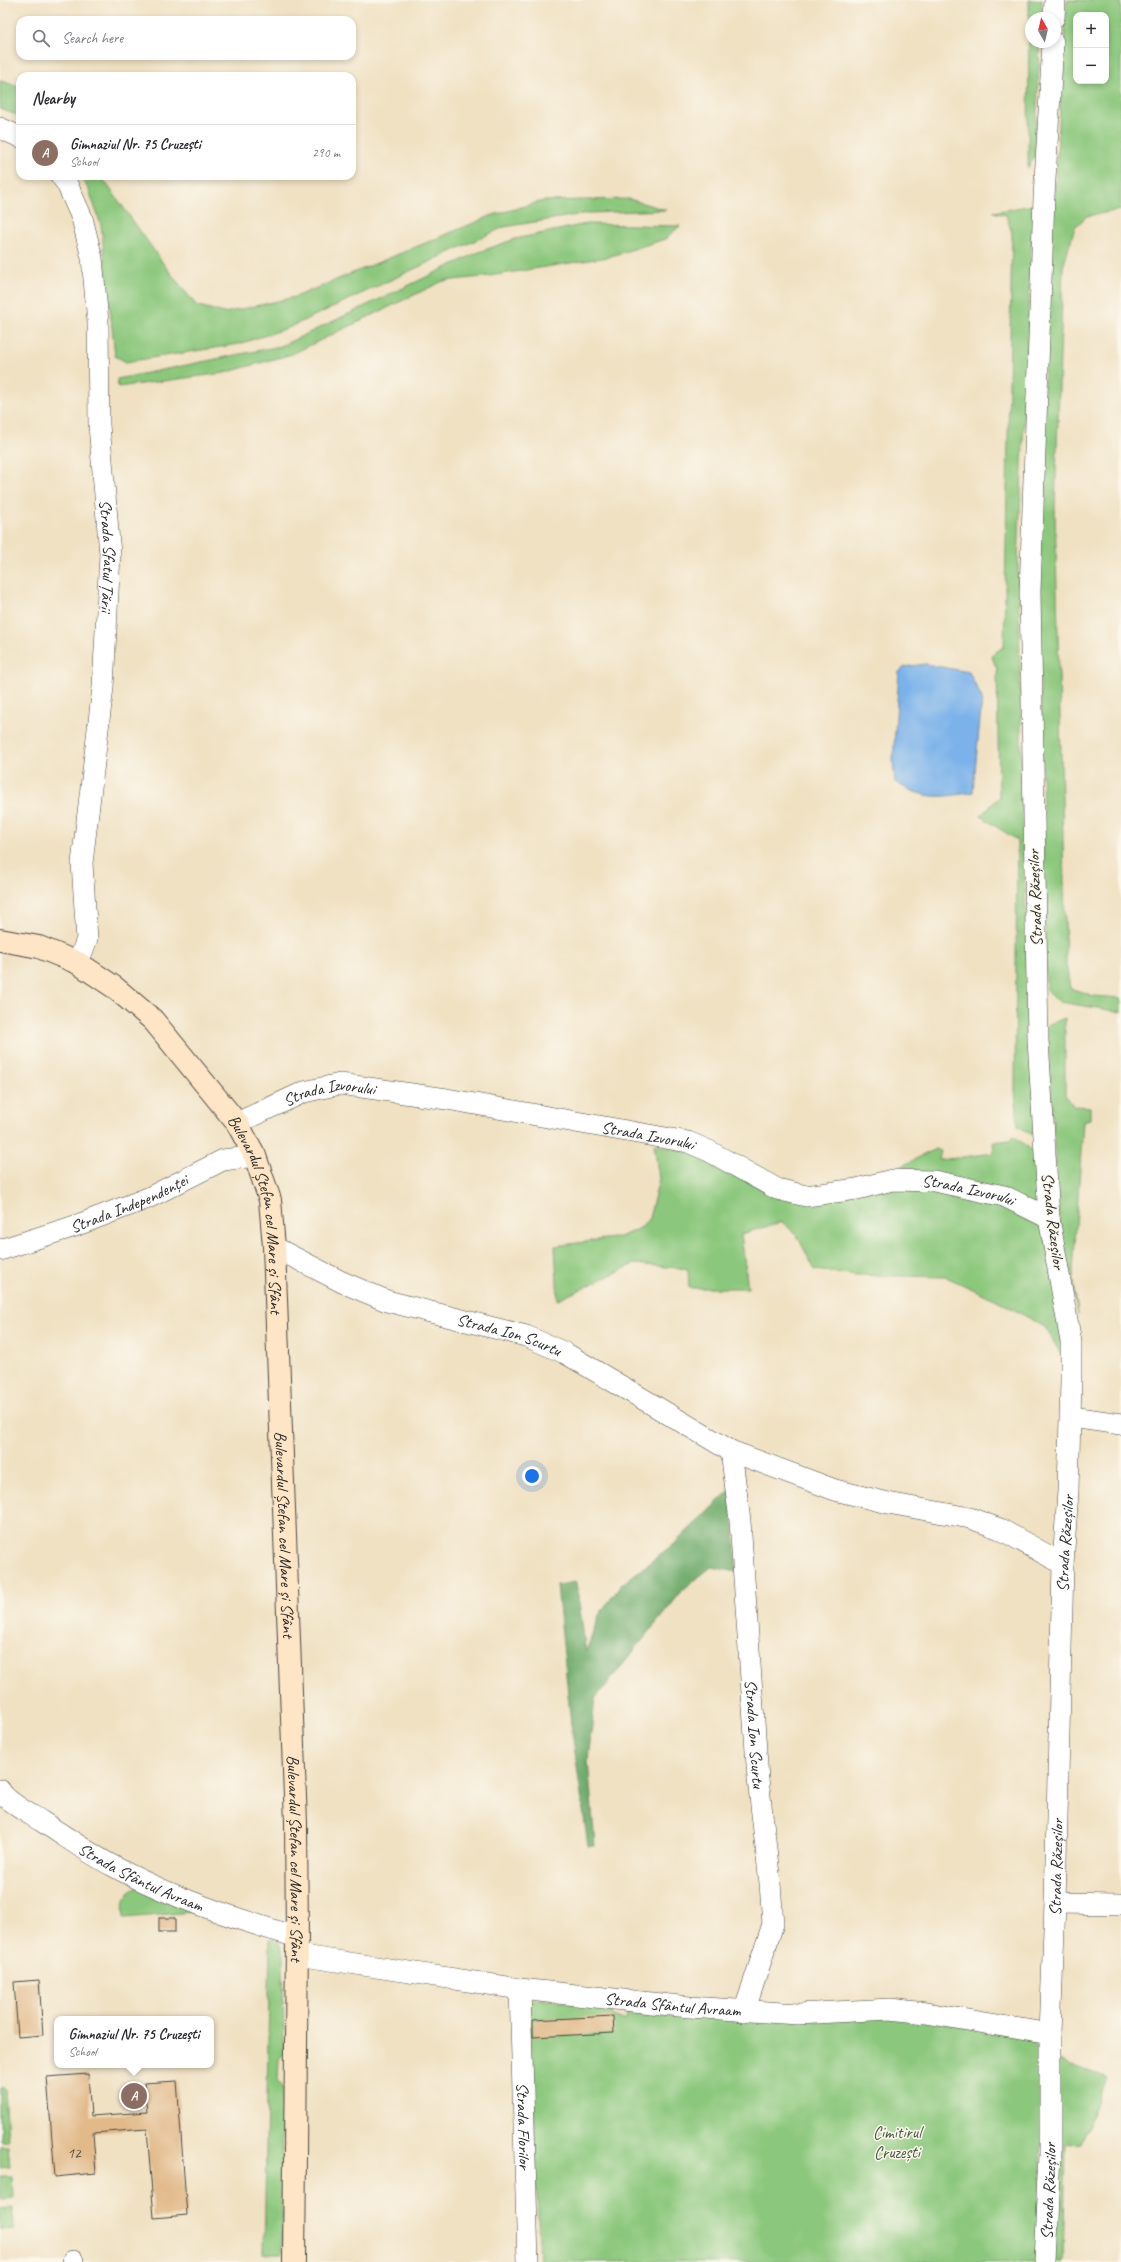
<!DOCTYPE html>
<html lang="en">
<head>
<meta charset="utf-8">
<style>
	:root { --surface:#fff; --page:#f2f2f3; --text:#2b2b33; --muted:#7c7c81; --line:#e1e1e2; --accent:#7c3aed }
	body { margin:0; font-family:Caveat,sans-serif; background:var(--page); color:var(--text) }
	.controls { position:absolute; right:12px; top:12px; display:grid; overflow:hidden; border-radius:8px; box-shadow:0 2px 6px #0003 }
	.controls button { width:36px; height:36px; display:grid; place-items:center; padding:0; border:0; border-bottom:1px solid var(--line); background:var(--surface); color:var(--text); font:20px sans-serif }
	.compass { position:absolute; left:1025px; top:12px; width:36px; height:36px; border-radius:50%; background:var(--surface); box-shadow:0 2px 6px #0003; rotate:352deg }
	.you { position:absolute; left:532px; top:1476px; width:14px; height:14px; margin:-10px; border:3px solid #fff; border-radius:50%; background:#1a73e8; box-shadow:0 0 0 6px #1a73e833 }
	.badge { display:grid; place-items:center; width:26px; height:26px; border-radius:50%; background:var(--accent); color:#fff; font-size:13px; font-weight:700 }
	.pin { position:absolute; translate:-50% -50%; border:2px solid #fff; box-shadow:0 1px 4px #0006 }
	.popup { position:absolute; left:54px; top:2016px; width:160px; height:52px; box-sizing:border-box; display:grid; place-content:center; border-radius:8px; background:var(--surface); filter:drop-shadow(0 1px 3px #0005); font-size:13px; white-space:nowrap; color:var(--muted) }
	.popup b { font-size:15px; color:var(--text) }
	.popup::after { content:''; position:absolute; left:50%; top:100%; margin-left:-8px; border:8px solid transparent; border-top-color:var(--surface) }
	.list { margin:0; padding:0; list-style:none }
	h2 { display:flex; justify-content:space-between; align-items:center; height:52px; margin:0; padding:0 16px; font-size:17px }
	h2 small { font-size:13px; font-weight:400; color:var(--muted) }
	.list li { display:grid; grid-template-columns:26px 1fr auto; gap:12px; align-items:center; box-sizing:border-box; height:56px; padding:0 16px; border-top:1px solid var(--line) }
	.list b { display:block; font-size:15px; white-space:nowrap }
	.list p { margin:0; font-size:13px; white-space:nowrap; color:var(--muted) }
	.list em { font-size:13px; font-style:normal; color:var(--muted) }
	.icon { flex:none; width:22px; height:22px; fill:none; stroke:currentColor; stroke-width:2; stroke-linecap:round; stroke-linejoin:round }
	.map { position:relative; flex:none; width:1121px; height:2262px; overflow:hidden }
	.search { position:absolute; background:var(--surface); box-shadow:0 2px 6px #0003; left:16px; top:16px; width:340px; height:44px; display:flex; align-items:center; gap:10px; box-sizing:border-box; padding:0 14px; border-radius:12px; color:var(--muted); font-size:15px }
	.panel { position:absolute; background:var(--surface); box-shadow:0 2px 6px #0003; left:16px; top:72px; width:340px; height:108px; border-radius:12px }
	.map>svg:first-child { display:block }
	.green { fill:#8bc77c; stroke:#5b7954; fill-rule:evenodd }
	.forest { fill:#70ac6c; stroke:#4e6c4c }
	.water { fill:#7cb2ea; stroke:#546e8a }
	.building { fill:#e2ba8a }
	.lines { fill:none; stroke-linecap:round; stroke-linejoin:round }
	.street-casing { stroke:#494642; stroke-width:22 }
	.secondary-casing { stroke:#494642; stroke-width:24 }
	.street { stroke:#fff; stroke-width:21 }
	.secondary { stroke:#fde5c5; stroke-width:22 }
	.labels { text-anchor:middle; dominant-baseline:central; stroke-width:3; stroke-linejoin:round; paint-order:stroke }
	.number-label { font-size:15px; fill:#594f43 }
	.street-label { font-size:17px; fill:#2b2b2b; stroke:#fbf7ec }
	.park-label { font-size:17px; fill:#485a43; stroke:#fbf7ec }
</style>
</head>
<body>
<div class="map">
<svg width="1121" height="2262" viewBox="0 0 1121 2262">
	<rect width="100%" height="100%" fill="#fbf7ec"/>
	<filter id="ink" filterUnits="userSpaceOnUse"><feTurbulence type="fractalNoise" baseFrequency=".025" numOctaves="2"/><feDisplacementMap in="SourceGraphic" scale="8" xChannelSelector="R" yChannelSelector="G"/><feConvolveMatrix kernelMatrix="1 2 1 2 8 2 1 2 1" color-interpolation-filters="sRGB"/></filter>
	<filter id="wash" filterUnits="userSpaceOnUse"><feTurbulence type="fractalNoise" baseFrequency=".012" numOctaves="4" result="noise"/><feDisplacementMap in="SourceGraphic" scale="16" xChannelSelector="R" yChannelSelector="G"/><feGaussianBlur stdDeviation="0.9" result="paint"/><feColorMatrix in="noise" values="0 0 0 0 0 0 0 0 0 0 0 0 0 0 0 0 0 1.4 0 .05"/><feComposite in="paint" operator="in"/></filter>
	<g filter="url(#wash)">
		<rect width="100%" height="100%" fill="#f0e1c2"/>
		<g class="green">
			<polygon points="1029,0 1042,0 1041,18 1031,18 1031,42 1040,42 1035,155 1028,168"/>
			<path d="M 1067,0 L 1121,0 L 1121,210 L 1087,216 L 1075,227 L 1063,267 L 1055,508 L 1066,964 L 1070,988 L 1094,996 L 1121,998 L 1121,1012 L 1060,1002 L 1046,991 L 1039,599 L 1047,274 L 1055,186 ZM 1076,15 L 1106,15 L 1106,81 L 1076,81 Z"/>
			<polygon points="0,81 20,86 20,116 0,109"/>
			<polygon points="80,176 101,176 165,266 196,305 224,313 295,297 493,215 543,201 629,199 666,210 589,213 504,227 288,328 239,344 126,362 115,356 101,225 89,190"/>
			<polygon points="1033,205 1018,562 1023,839 1030,1023 1038,1134 1031,1134 1018,1126 1015,1090 1017,840 980,816 999,797 997,669 991,655 1004,647 1012,233 1006,215 993,212"/>
			<polygon points="586,224 680,226 665,239 608,257 483,277 443,281 292,354 224,373 118,387 117,379 281,346 479,252 515,239"/>
			<polygon points="1065,1018 1065,1095 1074,1106 1090,1107 1090,1119 1083,1121 1073,1273 1078,1315 1059,1222 1047,1025"/>
			<polygon points="1014,1136 1039,1156 1043,1208 883,1176 935,1149 941,1151 939,1160 994,1153 993,1142 1010,1140"/>
			<polygon points="654,1144 703,1155 771,1192 931,1186 1003,1200 1044,1226 1063,1331 1062,1356 1045,1327 997,1300 946,1277 857,1275 815,1270 796,1234 782,1222 741,1234 748,1288 689,1288 688,1269 634,1264 558,1300 555,1246 620,1237 642,1227 649,1218 659,1179"/>
			<path d="M 138,1887 L 193,1912 L 124,1918 C 123,1900 121,1897 138,1887 Z"/>
			<polygon points="270,1938 280,1944 283,1952 284,2054 279,2059 278,2081 283,2087 282,2254 264,2254"/>
			<polygon points="535,1998 612,2006 613,2016 626,2021 627,2012 633,2006 911,2016 1031,2039 1040,2052 1044,2091 1037,2262 540,2262 529,2020 528,2002"/>
			<polygon points="1058,2060 1107,2078 1081,2143 1066,2144 1063,2262 1051,2262"/>
			<polygon points="0,2089 5,2089 8,2141 0,2141"/>
			<polygon points="0,2146 8,2146 10,2167 0,2168"/>
			<polygon points="0,2177 12,2177 13,2198 0,2199"/>
			<polygon points="13,2208 14,2229 0,2230 0,2209"/>
		</g>
		<polygon class="forest" points="731,1489 737,1572 711,1567 683,1590 595,1699 588,1760 595,1846 588,1846 571,1724 557,1585 576,1582 586,1652 599,1615 621,1585 676,1542"/>
		<path class="water" d="M 925,664 L 969,672 L 982,698 L 973,792 C 941,798 924,800 895,782 L 893,761 L 899,672 L 905,667 Z"/>
		<g id="blocks">
			<g class="building">
				<rect x="159" y="1918" width="16" height="14"/>
				<polygon points="39,1980 43,2035 18,2037 14,1982"/>
				<polygon points="613,2016 614,2033 533,2037 533,2020"/>
				<polygon points="88,2074 91,2116 147,2112 144,2083 177,2081 187,2215 154,2218 147,2129 93,2133 96,2173 55,2177 47,2077"/>
			</g>
		</g>
	</g>
	<g filter="url(#ink)">
		<use href="#blocks" fill-opacity="0" stroke="#494642" stroke-width="1"/>
		<g class="lines">
			<defs>
				<g id="street">
					<polyline points="1054,18 1055,0"/>
					<polyline points="0,128 20,137"/>
					<path id="s1" d="M 61,176 L 67,184 L 82,218 L 92,258 L 98,322 L 99,425 L 110,554 L 103,687 L 82,863 L 87,939 L 78,963"/>
					<path id="s2" d="M 237,1123 L 304,1092 L 340,1084 L 447,1099 L 688,1142 L 709,1151 L 777,1189 L 806,1196 L 857,1189 L 892,1180 L 934,1181 L 1004,1196 L 1049,1218"/>
					<path id="s3" d="M 274,1247 L 342,1282 L 387,1301 L 526,1336 L 565,1353 L 731,1451 L 835,1490 L 888,1503 L 970,1518 L 1000,1529 L 1063,1564"/>
					<path id="s4" d="M 0,1250 L 75,1226 L 148,1198 L 223,1160 L 255,1156"/>
					<polyline points="1071,1417 1121,1424"/>
					<path id="s5" d="M 731,1451 L 740,1521 L 758,1779 L 770,1883 L 773,1924 L 744,2012"/>
					<path id="s6" d="M 0,1790 C 5,1801 30,1814 41,1821 C 65,1836 88,1853 113,1866 C 170,1897 235,1919 297,1937"/>
					<polyline points="1055,1903 1121,1904"/>
					<path id="s7" d="M 297,1955 L 520,1989 L 689,2007 L 798,2014 L 890,2009 L 926,2013 L 1050,2034"/>
					<path id="s8" d="M 520,1989 L 528,2262"/>
					<polyline points="73,2262 73,2261"/>
					<path id="s9" d="M 1045,2262 L 1050,2154 L 1050,2034 L 1055,1903 L 1063,1564 L 1068,1491 L 1071,1381 L 1071,1342 L 1049,1218 L 1038,1040 L 1030,592 L 1044,197 L 1053,42"/>
				</g>
				<g id="secondary">
					<path id="s10" d="M 0,940 L 39,947 L 78,963 L 114,987 L 153,1020 L 237,1123 L 255,1156 L 270,1200 L 274,1247 L 296,1823 L 297,1937 L 294,2262"/>
				</g>
			</defs>
			<use href="#street" class="street-casing"/>
			<use href="#secondary" class="secondary-casing"/>
			<use href="#street" class="street"/>
			<use href="#secondary" class="secondary"/>
		</g>
	</g>
	<g class="labels">
		<g class="number-label">
			<text x="74" y="2153">12</text>
		</g>
		<g class="street-label">
			<text stroke="none"><textPath href="#s1" startOffset="387">Strada Sfatul Țării</textPath></text>
			<text transform="translate(1035 898) rotate(-92)">Strada Răzeșilor</text>
			<text stroke="none"><textPath href="#s2" startOffset="99">Strada Izvorului</textPath></text>
			<text stroke="none"><textPath href="#s2" startOffset="423">Strada Izvorului</textPath></text>
			<text stroke="none"><textPath href="#s2" startOffset="759">Strada Izvorului</textPath></text>
			<text stroke="none"><textPath href="#s4" startOffset="137">Strada Independenței</textPath></text>
			<text stroke="none"><textPath href="#s10" startOffset="404">Bulevardul Ștefan cel Mare și Sfânt</textPath></text>
			<text transform="translate(1053 1221) rotate(83)">Strada Răzeșilor</text>
			<text stroke="none"><textPath href="#s3" startOffset="252">Strada Ion Scurtu</textPath></text>
			<text stroke="none"><textPath href="#s10" startOffset="728">Bulevardul Ștefan cel Mare și Sfânt</textPath></text>
			<text stroke="none"><textPath href="#s9" startOffset="719">Strada Răzeșilor</textPath></text>
			<text stroke="none"><textPath href="#s5" startOffset="284">Strada Ion Scurtu</textPath></text>
			<text stroke="none"><textPath href="#s10" startOffset="1052">Bulevardul Ștefan cel Mare și Sfânt</textPath></text>
			<text stroke="none"><textPath href="#s9" startOffset="395">Strada Răzeșilor</textPath></text>
			<text stroke="none"><textPath href="#s6" startOffset="167">Strada Sfântul Avraam</textPath></text>
			<text stroke="none"><textPath href="#s7" startOffset="379">Strada Sfântul Avraam</textPath></text>
			<text stroke="none"><textPath href="#s8" startOffset="137">Strada Florilor</textPath></text>
			<text stroke="none"><textPath href="#s9" startOffset="71">Strada Răzeșilor</textPath></text>
		</g>
		<g class="park-label">
			<text x="897" y="2132">Cimitirul<tspan x="897" dy="20">Cruzești</tspan></text>
		</g>
	</g>
</svg>
<div class="controls">
<button>+</button>
<button>−</button>
</div>
<svg class="compass" viewBox="-18 -18 36 36"><path d="M0-13l5 13h-10z" fill="#e53935"/><path d="M0 13l5-13h-10z" fill="#7c7c81"/></svg>
<div class="you"></div>
<div class="pin badge" style="left:134px;top:2096px;background:#8d6e63">A</div>
<div class="popup"><b>Gimnaziul Nr. 75 Cruzești</b>School</div>
<div class="search"><svg class="icon" aria-label="search" viewBox="0 0 24 24"><circle cx="10" cy="10" r="6"/><path d="M15 15l6 6"/></svg>Search here</div>
<section class="panel">
<h2>Nearby<small></small></h2>
<ul class="list">
<li><span class="badge" style="background:#8d6e63">A</span><div><b>Gimnaziul Nr. 75 Cruzești</b><p>School</p></div><em>290 m</em></li>
</ul>
</section>
</div>
</body>
</html>
